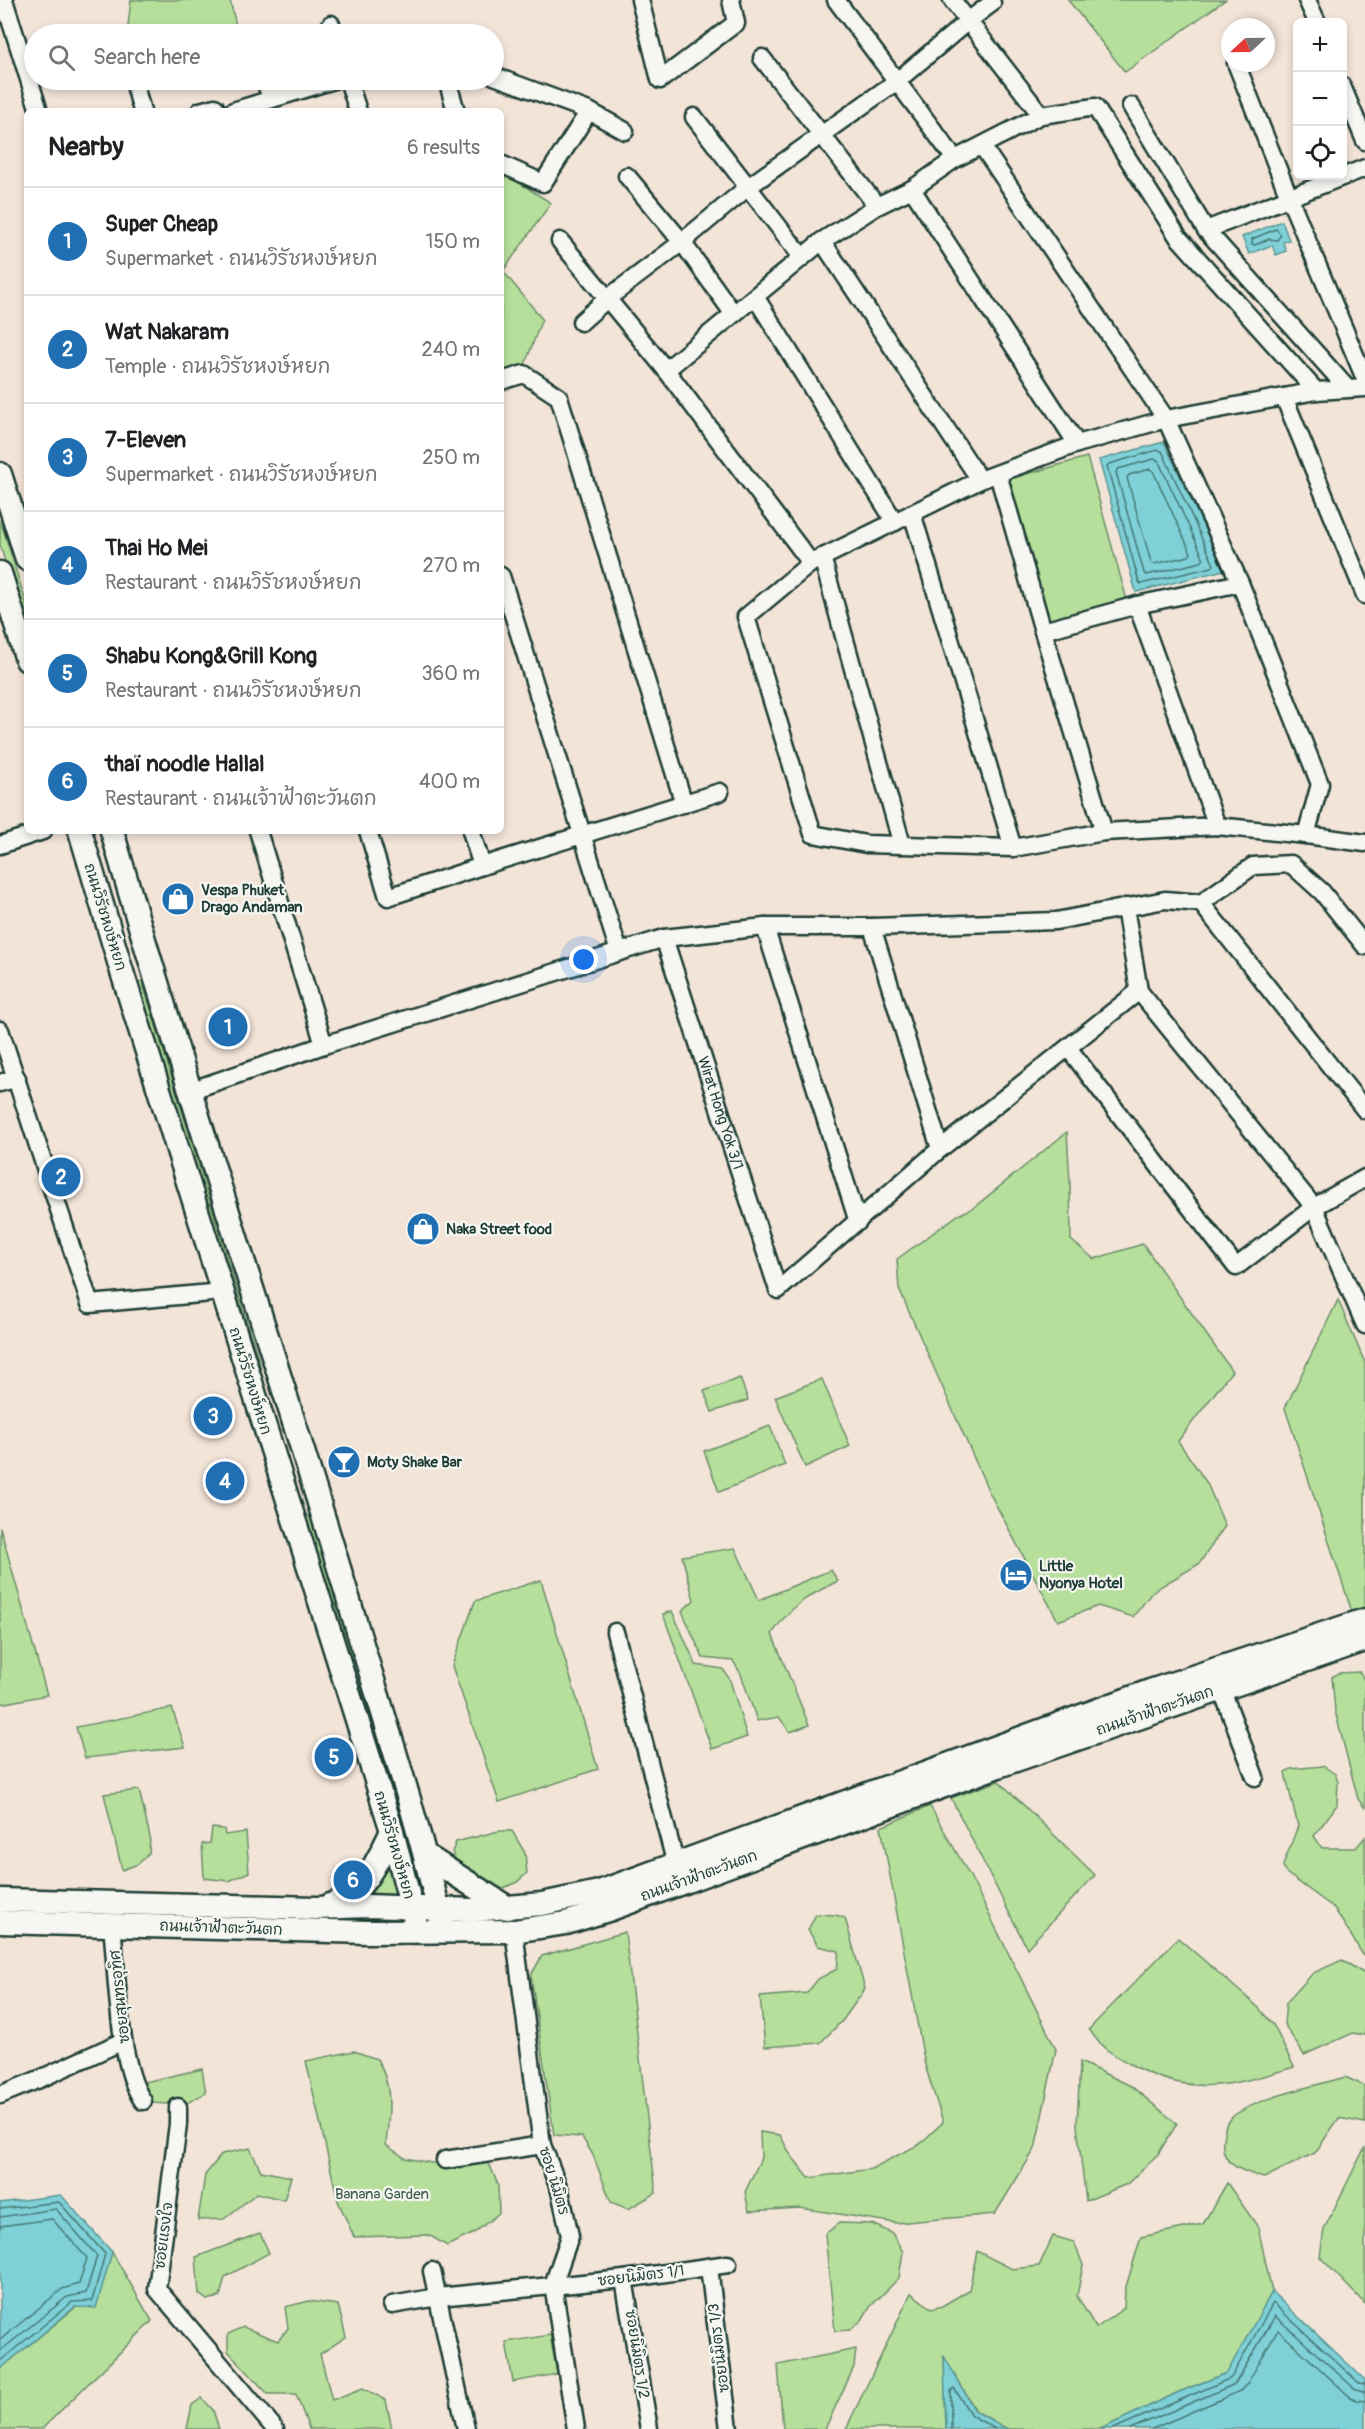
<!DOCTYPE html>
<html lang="en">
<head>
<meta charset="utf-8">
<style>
	:root { --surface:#fff; --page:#f6f6f6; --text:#202124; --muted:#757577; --line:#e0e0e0; --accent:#1f6fb2 }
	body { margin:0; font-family:Pangolin,"Playpen Sans Thai",sans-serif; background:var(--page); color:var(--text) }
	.controls { position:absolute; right:18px; top:18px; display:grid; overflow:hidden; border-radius:9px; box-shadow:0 3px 9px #0003 }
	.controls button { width:54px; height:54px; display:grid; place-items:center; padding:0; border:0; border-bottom:2px solid var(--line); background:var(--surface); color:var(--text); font:30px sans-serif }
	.compass { position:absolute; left:1221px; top:18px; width:54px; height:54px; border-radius:50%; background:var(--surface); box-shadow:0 3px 9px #0003; rotate:248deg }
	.you { position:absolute; left:584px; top:960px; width:21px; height:21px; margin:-15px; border:4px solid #fff; border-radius:50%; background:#1a73e8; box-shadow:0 0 0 9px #1a73e833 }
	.badge { display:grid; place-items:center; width:39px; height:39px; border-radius:50%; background:var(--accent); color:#fff; font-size:20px; font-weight:700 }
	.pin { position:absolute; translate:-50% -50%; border:3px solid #fff; box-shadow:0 2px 6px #0006 }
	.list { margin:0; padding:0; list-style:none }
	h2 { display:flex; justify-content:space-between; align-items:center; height:78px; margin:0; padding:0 24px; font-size:26px }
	h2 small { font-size:20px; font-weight:400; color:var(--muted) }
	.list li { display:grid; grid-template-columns:39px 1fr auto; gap:18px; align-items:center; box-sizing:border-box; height:108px; padding:0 24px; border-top:2px solid var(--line) }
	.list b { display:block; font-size:22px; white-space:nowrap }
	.list p { margin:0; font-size:20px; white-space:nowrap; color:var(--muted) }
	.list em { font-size:20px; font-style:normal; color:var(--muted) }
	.icon { flex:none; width:33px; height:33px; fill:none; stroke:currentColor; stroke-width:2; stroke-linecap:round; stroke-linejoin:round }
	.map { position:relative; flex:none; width:1365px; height:2429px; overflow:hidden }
	.search { position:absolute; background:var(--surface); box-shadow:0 3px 9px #0003; left:24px; top:24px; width:480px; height:66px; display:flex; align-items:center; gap:15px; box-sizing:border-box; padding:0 21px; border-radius:33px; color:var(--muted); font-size:22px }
	.panel { position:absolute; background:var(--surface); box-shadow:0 3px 9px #0003; left:24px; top:108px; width:480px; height:726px; border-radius:9px }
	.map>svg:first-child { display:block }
	.green { fill:#b6df9c; stroke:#6a8e68; stroke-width:1.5 }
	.water { fill:#7fd1d7; stroke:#599696; stroke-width:1.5 }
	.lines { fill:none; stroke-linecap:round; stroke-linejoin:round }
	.shore { stroke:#457875; stroke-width:1.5 }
	.street-casing { stroke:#1f3d34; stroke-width:21 }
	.secondary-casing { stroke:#1f3d34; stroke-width:27 }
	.street { stroke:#f6f6f2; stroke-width:16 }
	.secondary { stroke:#f6f6f2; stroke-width:22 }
	.labels { text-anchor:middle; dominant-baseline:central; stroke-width:4.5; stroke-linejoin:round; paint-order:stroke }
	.poi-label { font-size:15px; font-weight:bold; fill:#1f3d34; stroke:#f6f6f2; text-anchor:start }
	.street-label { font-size:15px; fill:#1f3d34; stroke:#f6f6f2 }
	.park-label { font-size:15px; fill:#3d5d49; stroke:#f6f6f2 }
</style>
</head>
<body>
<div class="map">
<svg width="1365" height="2429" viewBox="0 0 1365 2429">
	<rect width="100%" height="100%" fill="#f3e4d8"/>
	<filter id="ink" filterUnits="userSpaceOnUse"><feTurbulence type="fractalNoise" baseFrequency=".0167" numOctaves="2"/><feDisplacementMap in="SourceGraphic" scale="12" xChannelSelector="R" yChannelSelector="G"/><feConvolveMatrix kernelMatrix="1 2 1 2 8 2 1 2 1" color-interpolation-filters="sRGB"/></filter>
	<g filter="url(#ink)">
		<g class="green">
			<polygon points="131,0 230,0 238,34 127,34"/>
			<polygon points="1068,0 1225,0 1125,72"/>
			<polygon points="501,171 551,203 503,271 542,319 523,370 501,376"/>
			<polygon points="1087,457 1127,600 1046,623 1006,480"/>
			<polygon points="0,519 27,606 27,633 0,545"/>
			<polygon points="142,981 259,1361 271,1417 161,1072 154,1034 139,982"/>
			<polygon points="1067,1132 1070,1183 1071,1240 1094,1259 1143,1244 1232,1371 1178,1441 1207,1483 1225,1526 1199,1564 1153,1591 1133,1617 1098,1606 1058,1621 989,1492 899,1289 897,1259 958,1215 973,1208"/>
			<polygon points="1338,1300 1365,1363 1365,1611 1353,1615 1285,1408"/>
			<polygon points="740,1378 748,1400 712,1412 704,1391"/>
			<polygon points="822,1379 850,1446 805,1467 775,1397"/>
			<polygon points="770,1426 785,1465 719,1492 704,1451"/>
			<polygon points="310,1515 410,1842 416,1878 413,1878 332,1615 320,1562 306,1516"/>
			<polygon points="0,1527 47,1695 0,1704"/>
			<path d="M 735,1548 L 759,1600 L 831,1570 L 838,1581 C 809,1595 790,1606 772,1634 L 809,1725 L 790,1732 L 779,1717 L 757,1721 L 741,1674 L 733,1661 L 703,1658 L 682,1611 L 694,1600 L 682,1556 Z"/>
			<polygon points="541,1580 598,1769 499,1802 452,1666 475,1601"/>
			<polygon points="672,1611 696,1665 723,1669 730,1680 747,1737 712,1749 663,1614"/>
			<polygon points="1360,1672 1365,1682 1365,1808 1358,1799 1335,1711 1332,1677 1338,1673"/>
			<polygon points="172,1708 185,1747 85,1758 76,1727"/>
			<polygon points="1323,1766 1335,1774 1338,1781 1337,1805 1314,1836 1322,1848 1356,1848 1365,1837 1365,1958 1334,1908 1285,1872 1283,1865 1298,1826 1285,1773 1291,1769"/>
			<polygon points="999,1781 1095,1875 1027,1948 951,1798"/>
			<polygon points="139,1790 150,1837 149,1853 138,1864 122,1870 104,1794"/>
			<polygon points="930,1806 970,1876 1056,2049 1035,2149 995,2214 896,2223 800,2208 749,2211 745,2192 761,2158 760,2132 780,2135 790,2154 809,2178 871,2169 920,2144 943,2122 925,2065 881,1827"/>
			<polygon points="212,1828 224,1829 225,1835 246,1832 249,1872 229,1881 204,1878 202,1844 210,1843"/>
			<polygon points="499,1831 512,1831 525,1853 527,1873 516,1883 487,1894 460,1869 452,1852 456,1842"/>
			<polygon points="387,1854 403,1897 361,1897"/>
			<polygon points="816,1914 836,1915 845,1918 865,1989 843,2020 820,2043 765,2047 760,1997 807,1993 818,1979 837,1969 839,1951 818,1946 808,1930"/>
			<polygon points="625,1932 656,2193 628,2209 611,2202 593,2155 582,2137 554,2135 531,1975 542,1956"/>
			<path d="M 1178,1938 L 1258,2007 L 1274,2026 L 1294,2067 C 1232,2086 1190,2098 1130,2064 C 1109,2052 1103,2050 1089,2029 Z"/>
			<polygon points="1342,1960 1365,1974 1365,2035 1353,2033 1304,2055 1284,2024 1286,2003 1313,1973"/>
			<path d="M 354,2051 L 377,2059 C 394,2088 389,2112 386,2145 L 405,2158 L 437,2164 L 489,2163 L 498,2185 L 499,2213 L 474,2233 L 447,2246 L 429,2235 L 354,2237 L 338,2201 L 306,2061 Z"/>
			<polygon points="1080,2062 1131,2086 1177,2124 1158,2154 1127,2184 1086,2201 1077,2126"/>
			<polygon points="202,2069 206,2093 183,2105 152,2103 140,2083"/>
			<path d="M 1345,2077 L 1365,2086 L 1365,2123 L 1339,2118 L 1315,2153 L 1264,2178 C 1246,2172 1220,2166 1223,2142 C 1223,2135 1225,2125 1229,2120 C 1247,2100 1318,2085 1345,2077 Z"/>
			<polygon points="1365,2147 1365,2304 1320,2257 1324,2229"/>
			<polygon points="250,2148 261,2171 291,2177 284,2200 257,2193 224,2219 198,2220 205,2175 222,2154"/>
			<polygon points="1227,2183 1258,2227 1272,2292 1227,2373 1179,2392 1101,2429 1007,2429 976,2411 944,2357 946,2429 846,2429 911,2293 932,2309 942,2306 969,2290 977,2251 1012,2269 1039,2266 1053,2236 1074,2242 1083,2265 1077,2296 1096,2328 1124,2308 1125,2290 1141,2237 1203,2224"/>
			<polygon points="840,2223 872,2224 892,2233 903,2252 899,2278 869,2308 862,2320 850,2330 835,2331 825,2234"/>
			<polygon points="260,2233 269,2253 225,2277 220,2297 207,2300 199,2294 196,2257"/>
			<polygon points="112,2252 152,2321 42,2429 0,2429 0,2369 76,2307 96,2307"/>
			<polygon points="309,2301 338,2305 346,2337 320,2354 332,2400 363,2388 386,2400 392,2429 309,2429 296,2394 268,2394 228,2351 228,2334 243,2327 278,2341 288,2328 285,2307"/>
			<polygon points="550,2335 557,2374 513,2382 506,2342"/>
			<polygon points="856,2349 854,2367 825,2429 783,2429 778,2365"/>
			<polygon points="202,2398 213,2410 219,2429 187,2429 192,2405"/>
		</g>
		<g class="water">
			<polygon points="1282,221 1289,240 1283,242 1286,251 1276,255 1272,245 1249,254 1242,237"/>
			<polygon points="1164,442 1224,570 1136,592 1099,460"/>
			<polygon points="61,2195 112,2252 96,2308 75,2307 0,2369 0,2203"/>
			<polygon points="1272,2292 1365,2380 1365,2429 1101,2429 1179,2392 1227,2373"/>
			<polygon points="944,2356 975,2411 1007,2429 946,2429"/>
		</g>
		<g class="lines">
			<g class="shore">
				<polygon points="1276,229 1281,235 1277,240 1269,239 1255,245 1252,244 1252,239"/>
				<polygon points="1158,450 1162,451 1214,565 1212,567 1141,584 1139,582 1107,466 1109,464"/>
				<polygon points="1154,459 1158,460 1204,559 1201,562 1147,575 1144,573 1116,472 1118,469"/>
				<polygon points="1150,469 1153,471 1191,553 1189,556 1154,564 1151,562 1127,478 1129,475"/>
				<polyline points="0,2209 59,2202 105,2254 92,2301 72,2302 0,2361"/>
				<polyline points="0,2217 56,2209 97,2256 86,2293 67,2297 0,2351"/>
				<polyline points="0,2226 52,2219 87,2258 79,2284 62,2289 0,2340"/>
				<polyline points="951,2429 951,2391 954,2388 971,2415 995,2429"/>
				<polyline points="1113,2429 1231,2378 1273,2303 1359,2383 1365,2384"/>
				<polyline points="1130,2429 1235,2384 1275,2316 1354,2388 1365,2392"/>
				<polyline points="1152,2429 1240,2391 1247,2384 1278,2330 1348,2395 1356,2400 1365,2401"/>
			</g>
			<defs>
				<g id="street">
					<polyline points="4,0 39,111"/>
					<polyline points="640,0 660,80 736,23 731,0"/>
					<polyline points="836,0 955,159"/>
					<polyline points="952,0 1041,115"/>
					<polyline points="1307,0 1317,22"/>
					<polyline points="331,24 334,34"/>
					<polyline points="762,58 877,206"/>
					<polyline points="1236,63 1289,197 1365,379"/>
					<polyline points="494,76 589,111 625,131"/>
					<polyline points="265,80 271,99"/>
					<polyline points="348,80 358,111"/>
					<polyline points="447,80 456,111"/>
					<polyline points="1342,86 1365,141"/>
					<polyline points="136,89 142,111"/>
					<polyline points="1131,106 1206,230 1347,388"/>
					<polyline points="200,111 215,107 217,111"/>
					<polyline points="233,111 334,80"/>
					<polyline points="694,117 802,257"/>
					<polyline points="982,146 1166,419 1240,583 1320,784 1306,835"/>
					<polyline points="501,164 543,183 589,111"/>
					<polyline points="627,176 682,242 733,313"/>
					<polyline points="912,189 1077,444"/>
					<polyline points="1206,230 1365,168"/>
					<polyline points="560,241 666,370 811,563"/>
					<polyline points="822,241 980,480"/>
					<polyline points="756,298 895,522"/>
					<polyline points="581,322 608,298 682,242 748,187 897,81 968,21 992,3"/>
					<polyline points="666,370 822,241 877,206 912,189 955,159 1041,115 1095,107 1178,237 1316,391"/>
					<polyline points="501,381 524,374 559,397 684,804"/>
					<polyline points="1365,388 1316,391 1166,419 1077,444 980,480 811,563 746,617 813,834 866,844 1013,848 1104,832 1217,826 1306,835 1365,843"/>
					<polyline points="1284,397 1365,595"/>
					<polyline points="998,474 1043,631 1104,832"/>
					<polyline points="912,513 1013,848"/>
					<polyline points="822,557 902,845"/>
					<polyline points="501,576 619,952"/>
					<polyline points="1137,605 1217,826"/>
					<polyline points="1043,631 1137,605 1240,583"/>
					<polyline points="258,831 324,1045"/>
					<polyline points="368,831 388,897 482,866 720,792"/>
					<polyline points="471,831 482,866"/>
					<polyline points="0,845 43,831"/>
					<polyline points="1201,903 1365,1110"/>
					<polyline points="1125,907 1139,991 1314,1207 1365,1325"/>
					<polyline points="765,927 858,1222"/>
					<polyline points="872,927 940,1149"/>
					<path id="s1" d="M 664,938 L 778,1290 L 940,1149 L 1139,991"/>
					<polyline points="0,1030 90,1304 222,1292"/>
					<polyline points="1069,1049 1236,1267 1314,1207 1365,1178"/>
					<polyline points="0,1083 17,1078"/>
					<polyline points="189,1091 324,1045 664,938 765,927 872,927 1056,921 1165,900 1201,903 1253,866 1291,864 1322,892 1365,946"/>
					<polyline points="615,1632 676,1865"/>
					<polyline points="1221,1688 1255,1777"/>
					<path d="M 112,1925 C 117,1970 118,2066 143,2101"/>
					<polyline points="514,1931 542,2145 560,2191 570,2236 553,2285 576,2429"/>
					<polyline points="0,2095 42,2078 123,2041"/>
					<polyline points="178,2107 178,2124 157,2289 275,2429"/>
					<polyline points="445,2160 542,2145"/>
					<polyline points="709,2267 729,2429"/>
					<polyline points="432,2271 466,2429"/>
					<polyline points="624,2279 649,2429"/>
					<polyline points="392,2305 438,2297 624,2279 728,2264"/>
				</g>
				<g id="secondary">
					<polyline points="0,474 27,559"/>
					<polyline points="0,573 27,660"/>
					<polyline points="80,831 122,972 392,1831 415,1921"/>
					<path d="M 112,831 C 188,1096 276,1357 355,1621 C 385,1721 418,1821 442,1924"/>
					<polyline points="425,1855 508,1908"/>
					<polyline points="0,1900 317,1908 368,1906 473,1910 542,1904 599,1892 1150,1691 1365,1620"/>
					<path d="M 330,1905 C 363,1897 378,1859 392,1831"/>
					<polyline points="0,1922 368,1932 514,1931 566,1923 611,1909 1001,1765 1365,1640"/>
				</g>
			</defs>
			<use href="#street" class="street-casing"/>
			<use href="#secondary" class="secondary-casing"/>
			<use href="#street" class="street"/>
			<use href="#secondary" class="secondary"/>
		</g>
	</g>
	<defs>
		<symbol id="shop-disc" viewBox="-11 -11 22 22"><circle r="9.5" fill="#1f6fb2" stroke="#f6f6f2"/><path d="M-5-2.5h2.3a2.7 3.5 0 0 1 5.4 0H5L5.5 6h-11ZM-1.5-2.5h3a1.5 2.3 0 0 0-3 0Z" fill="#fff"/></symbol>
		<symbol id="bar-disc" viewBox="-11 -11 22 22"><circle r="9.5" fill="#1f6fb2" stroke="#f6f6f2"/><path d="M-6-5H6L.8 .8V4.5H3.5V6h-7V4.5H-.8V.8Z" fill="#fff"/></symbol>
		<symbol id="hotel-disc" viewBox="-11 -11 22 22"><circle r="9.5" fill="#1f6fb2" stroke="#f6f6f2"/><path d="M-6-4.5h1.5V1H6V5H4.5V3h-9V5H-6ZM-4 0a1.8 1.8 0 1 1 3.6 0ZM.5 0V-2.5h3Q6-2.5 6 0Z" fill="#fff"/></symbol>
	</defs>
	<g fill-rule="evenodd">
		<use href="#shop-disc" x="159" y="880" width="38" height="38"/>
		<use href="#shop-disc" x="404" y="1210" width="38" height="38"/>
		<use href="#bar-disc" x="325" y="1443" width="38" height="38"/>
		<use href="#hotel-disc" x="997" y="1556" width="38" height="38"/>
	</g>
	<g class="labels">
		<g class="poi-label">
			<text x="201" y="890">Vespa Phuket<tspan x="201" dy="17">Drago Andaman</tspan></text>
			<text x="446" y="1229">Naka Street food</text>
			<text x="367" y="1462">Moty Shake Bar</text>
			<text x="1039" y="1566">Little<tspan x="1039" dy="17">Nyonya Hotel</tspan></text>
		</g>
		<g class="street-label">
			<text transform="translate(105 917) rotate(73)">ถนนวิรัชหงษ์หยก</text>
			<text stroke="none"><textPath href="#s1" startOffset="184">Wirat Hong Yok 3/1</textPath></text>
			<text transform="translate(250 1381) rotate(73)">ถนนวิรัชหงษ์หยก</text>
			<text transform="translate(1155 1711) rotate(-19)">ถนนเจ้าฟ้าตะวันตก</text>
			<text transform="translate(394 1845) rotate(74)">ถนนวิรัชหงษ์หยก</text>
			<text transform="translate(699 1876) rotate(-20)">ถนนเจ้าฟ้าตะวันตก</text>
			<text transform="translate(221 1928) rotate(2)">ถนนเจ้าฟ้าตะวันตก</text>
			<text transform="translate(120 1997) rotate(-96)">ซอยสุนทรอุทิศ</text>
			<text transform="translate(554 2181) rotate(73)">ซอย นิมิตร</text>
			<text transform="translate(164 2236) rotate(-83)">ซอยแรงใจ</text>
			<text transform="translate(641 2276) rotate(-7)">ซอยนิมิตร 1/1</text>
			<text transform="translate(719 2348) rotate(-97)">ซอยนิมิตร 1/3</text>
			<text transform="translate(637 2354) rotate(81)">ซอยนิมิตร 1/2</text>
		</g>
		<g class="park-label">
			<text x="382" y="2194">Banana Garden</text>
		</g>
	</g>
</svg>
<div class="controls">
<button>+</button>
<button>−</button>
<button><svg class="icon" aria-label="locate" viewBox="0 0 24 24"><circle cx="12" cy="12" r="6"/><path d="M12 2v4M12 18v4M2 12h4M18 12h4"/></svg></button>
</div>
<svg class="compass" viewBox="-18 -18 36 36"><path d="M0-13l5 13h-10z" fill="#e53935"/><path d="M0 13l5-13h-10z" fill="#757577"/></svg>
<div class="you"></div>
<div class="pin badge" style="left:228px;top:1027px">1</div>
<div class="pin badge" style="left:61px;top:1177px">2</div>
<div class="pin badge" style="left:213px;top:1416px">3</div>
<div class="pin badge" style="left:225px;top:1481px">4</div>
<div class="pin badge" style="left:334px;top:1757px">5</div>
<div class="pin badge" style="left:353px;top:1880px">6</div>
<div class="search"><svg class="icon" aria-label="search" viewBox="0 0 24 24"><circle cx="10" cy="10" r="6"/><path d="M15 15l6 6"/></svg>Search here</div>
<section class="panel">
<h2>Nearby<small>6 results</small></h2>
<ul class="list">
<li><span class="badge">1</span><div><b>Super Cheap</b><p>Supermarket · ถนนวิรัชหงษ์หยก</p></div><em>150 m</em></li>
<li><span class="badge">2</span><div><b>Wat Nakaram</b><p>Temple · ถนนวิรัชหงษ์หยก</p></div><em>240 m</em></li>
<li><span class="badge">3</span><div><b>7-Eleven</b><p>Supermarket · ถนนวิรัชหงษ์หยก</p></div><em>250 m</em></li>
<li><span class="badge">4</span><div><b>Thai Ho Mei</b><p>Restaurant · ถนนวิรัชหงษ์หยก</p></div><em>270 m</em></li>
<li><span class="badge">5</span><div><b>Shabu Kong&amp;Grill Kong</b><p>Restaurant · ถนนวิรัชหงษ์หยก</p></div><em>360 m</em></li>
<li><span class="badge">6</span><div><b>thaï noodle Hallal</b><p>Restaurant · ถนนเจ้าฟ้าตะวันตก</p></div><em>400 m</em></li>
</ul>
</section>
</div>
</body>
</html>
